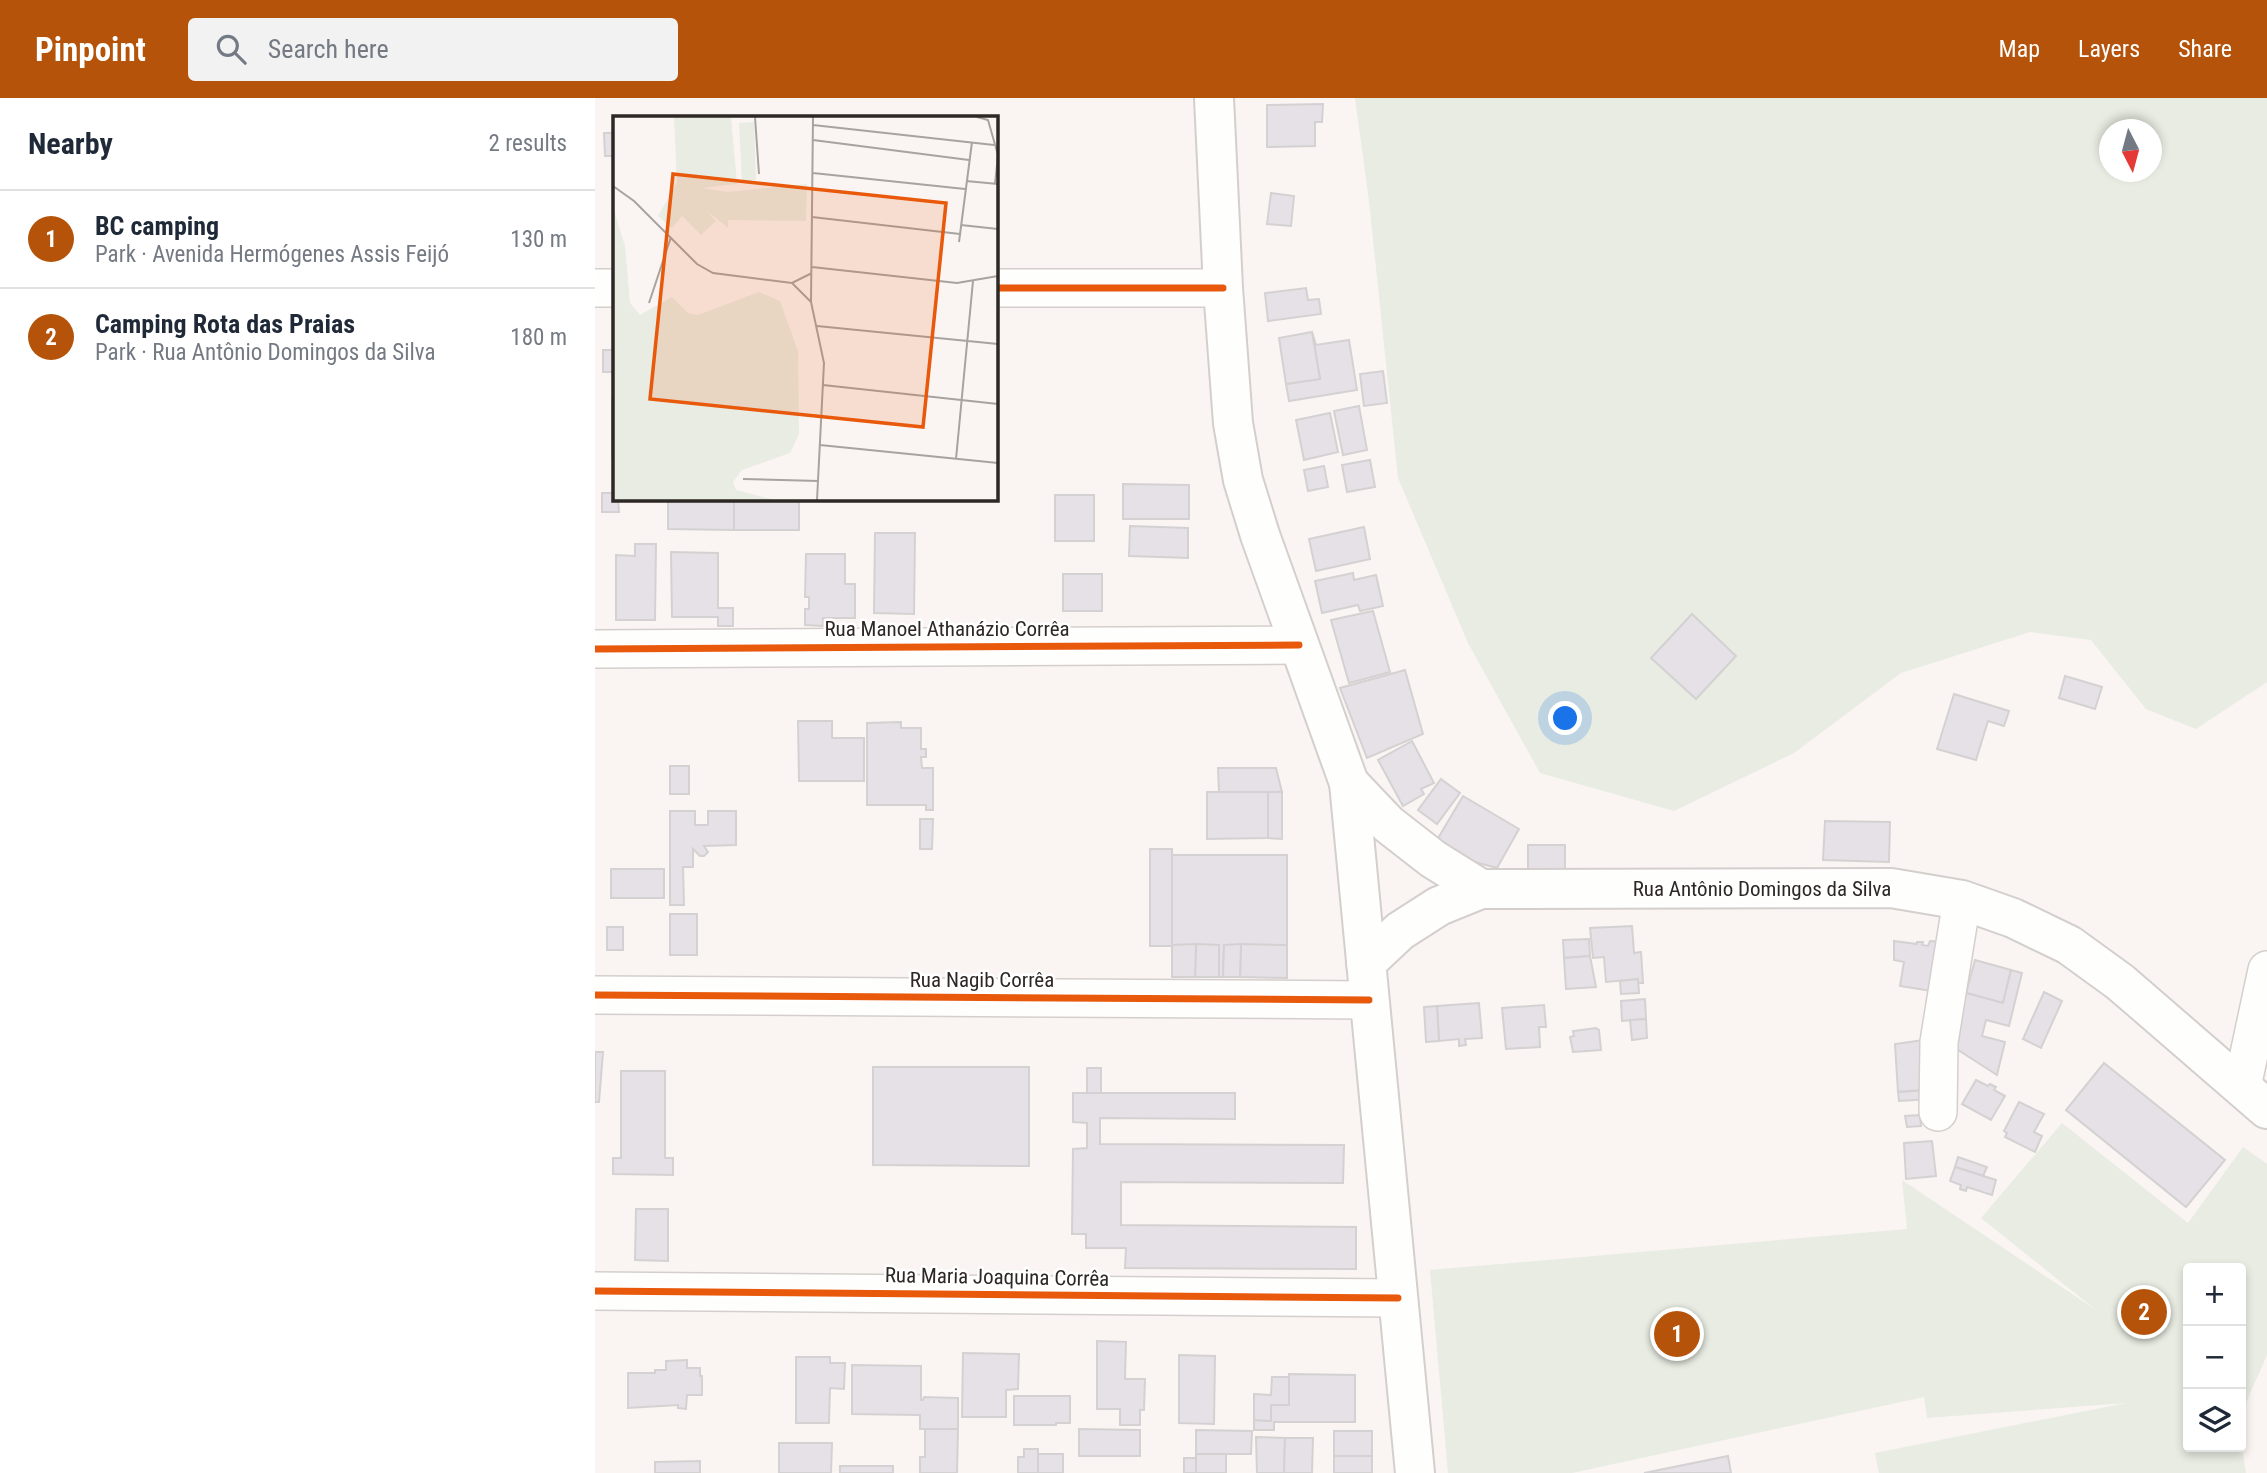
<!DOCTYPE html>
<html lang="en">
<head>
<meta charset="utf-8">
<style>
	:root { --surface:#fff; --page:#f2f2f3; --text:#1f2937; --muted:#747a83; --line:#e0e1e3; --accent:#b45309 }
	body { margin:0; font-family:"Roboto Condensed",sans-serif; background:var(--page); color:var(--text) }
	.controls { position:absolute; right:21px; bottom:21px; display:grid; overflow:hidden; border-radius:7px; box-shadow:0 4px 10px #0003 }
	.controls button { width:63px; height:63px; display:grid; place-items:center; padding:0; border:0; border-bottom:2px solid var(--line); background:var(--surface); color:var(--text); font:35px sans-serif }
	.compass { position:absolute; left:1504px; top:21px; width:63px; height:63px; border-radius:50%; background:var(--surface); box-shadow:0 4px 10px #0003; rotate:174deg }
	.you { position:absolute; left:971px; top:621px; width:24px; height:24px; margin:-18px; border:5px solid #fff; border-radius:50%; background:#1a73e8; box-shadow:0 0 0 10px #1a73e833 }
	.badge { display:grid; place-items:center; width:46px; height:46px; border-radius:50%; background:var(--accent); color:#fff; font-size:23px; font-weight:700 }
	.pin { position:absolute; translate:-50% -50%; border:4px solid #fff; box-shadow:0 2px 7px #0006 }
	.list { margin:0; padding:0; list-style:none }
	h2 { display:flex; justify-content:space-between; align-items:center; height:91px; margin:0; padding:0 28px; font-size:30px }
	h2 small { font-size:23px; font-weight:400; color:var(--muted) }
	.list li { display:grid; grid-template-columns:46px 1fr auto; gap:21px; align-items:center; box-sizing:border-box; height:98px; padding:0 28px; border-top:2px solid var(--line) }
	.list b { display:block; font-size:26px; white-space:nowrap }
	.list p { margin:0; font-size:23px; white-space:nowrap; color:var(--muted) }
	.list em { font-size:23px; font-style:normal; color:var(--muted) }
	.icon { flex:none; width:38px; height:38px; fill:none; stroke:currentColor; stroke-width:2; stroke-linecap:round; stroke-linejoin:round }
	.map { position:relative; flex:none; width:1672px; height:1375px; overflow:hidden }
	header { display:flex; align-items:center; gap:42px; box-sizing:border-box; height:98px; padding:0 35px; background:var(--accent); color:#fff }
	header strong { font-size:33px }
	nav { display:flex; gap:38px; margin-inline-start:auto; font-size:24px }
	.search { width:490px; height:63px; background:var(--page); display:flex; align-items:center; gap:18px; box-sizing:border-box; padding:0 24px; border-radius:7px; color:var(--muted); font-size:26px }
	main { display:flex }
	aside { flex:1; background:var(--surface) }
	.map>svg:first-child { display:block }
	.green { fill:#e8ece2; fill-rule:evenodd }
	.building { fill:#e5e1e6; stroke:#d4d1d2; stroke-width:2 }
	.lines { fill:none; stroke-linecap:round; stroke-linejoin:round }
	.minor-casing { stroke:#d4cfcc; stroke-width:40 }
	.major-casing { stroke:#d4cfcc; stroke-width:42 }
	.minor { stroke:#fefefd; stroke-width:37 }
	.major { stroke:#fefefd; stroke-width:38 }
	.cycleway-casing { stroke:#fff; stroke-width:11 }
	.cycleway { stroke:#e8590c; stroke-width:7 }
	.labels { text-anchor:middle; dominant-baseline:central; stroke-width:5; stroke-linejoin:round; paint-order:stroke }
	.street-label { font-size:21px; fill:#2d2823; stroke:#fff }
	.inset-road { fill:none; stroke:#a8a39f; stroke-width:2 }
	.view { fill:#e8590c; fill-opacity:0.15; stroke:#e8590c; stroke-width:3.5 }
	.inset-edge { fill:none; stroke:#2d2823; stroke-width:3.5 }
</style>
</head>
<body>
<header>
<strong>Pinpoint</strong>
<div class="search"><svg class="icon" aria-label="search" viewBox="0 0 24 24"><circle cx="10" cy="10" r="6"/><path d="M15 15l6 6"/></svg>Search here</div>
<nav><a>Map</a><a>Layers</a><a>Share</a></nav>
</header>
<main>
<aside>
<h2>Nearby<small>2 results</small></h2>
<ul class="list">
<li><span class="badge">1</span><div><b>BC camping</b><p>Park · Avenida Hermógenes Assis Feijó</p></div><em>130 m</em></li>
<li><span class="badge">2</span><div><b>Camping Rota das Praias</b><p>Park · Rua Antônio Domingos da Silva</p></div><em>180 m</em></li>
</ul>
</aside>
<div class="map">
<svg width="1672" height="1375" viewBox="0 0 1672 1375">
	<rect width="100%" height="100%" fill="#faf5f2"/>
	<g class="green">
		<path d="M 760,0 L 1672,0 L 1672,584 L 1601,631 L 1551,611 L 1496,542 L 1435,534 L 1306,575 L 1199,655 L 1079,713 L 945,675 L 873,545 L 803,380 L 774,103 ZM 1514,32 L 1556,32 L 1556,74 L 1514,74 Z"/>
		<polygon points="1467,1025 1593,1125 1648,1049 1672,1066 1672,1257 1646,1316 1646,1170 1593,1170 1593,1349 1646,1349 1646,1344 1651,1375 1284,1375 1280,1355 1531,1305 1332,1320 1329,1299 977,1375 853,1375 835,1172 1312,1131 1307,1082 1501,1212 1386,1120"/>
	</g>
	<g class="building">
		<polygon points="728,6 727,24 720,24 720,48 672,49 672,7"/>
		<polygon points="9,35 19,35 19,58 10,58"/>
		<polygon points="676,95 699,98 696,128 672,126"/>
		<polygon points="711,190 713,202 724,201 726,216 673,223 670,195"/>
		<polygon points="717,234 721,247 754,242 762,292 694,303 691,286 725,281"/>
		<polygon points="717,234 725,281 691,286 684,240"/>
		<rect x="8" y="252" width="11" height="22"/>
		<polygon points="788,273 792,305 769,308 765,276"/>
		<rect x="17" y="301" width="2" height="58"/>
		<polygon points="764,308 772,352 748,357 739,313"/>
		<polygon points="735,315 743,354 709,362 701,322"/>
		<polygon points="775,362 780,389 752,394 747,367"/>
		<polygon points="729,368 733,389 713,393 709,372"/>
		<polygon points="528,386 594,387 594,421 528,421"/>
		<polygon points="7,395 19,395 19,401 23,401 24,414 7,414"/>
		<rect x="460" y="397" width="39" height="46"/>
		<polygon points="73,401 139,401 139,432 73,431"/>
		<rect x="139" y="401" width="65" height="31"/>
		<polygon points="535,428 593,430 593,460 534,458"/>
		<polygon points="769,429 775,461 721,473 714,441"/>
		<polygon points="280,435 320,435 319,516 279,515"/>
		<polygon points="40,446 61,446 60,522 21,522 21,457 40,458"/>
		<polygon points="76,454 123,455 123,510 138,510 138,528 123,528 123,519 77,519"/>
		<polygon points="211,456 250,456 250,486 260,486 260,520 228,520 228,528 210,527 210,511 214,511 214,499 210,499"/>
		<polygon points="758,475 759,482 781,477 788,508 765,513 763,507 727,515 720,483"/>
		<rect x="468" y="476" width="39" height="37"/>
		<polygon points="778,513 795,574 754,585 736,522"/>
		<polygon points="1097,516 1141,558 1101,601 1056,560"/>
		<polygon points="810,572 828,636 772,660 745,590"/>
		<polygon points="1470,578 1507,589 1500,611 1464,600"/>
		<polygon points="1359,596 1414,613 1409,628 1393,623 1381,662 1342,651"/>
		<polygon points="203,623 237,623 237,640 269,640 269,683 204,683"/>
		<polygon points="306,624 306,630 326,630 326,651 331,651 331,659 326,659 327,670 338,670 338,712 331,712 331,707 272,707 272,625"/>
		<polygon points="817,643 839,685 826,691 829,696 808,708 783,662"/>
		<rect x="75" y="668" width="19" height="28"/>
		<polygon points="623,670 681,670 687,694 624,694"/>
		<polygon points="846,681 865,695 842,726 823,712"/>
		<polygon points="612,694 673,694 673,740 612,741"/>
		<polygon points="673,694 687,694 687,741 673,740"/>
		<polygon points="868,698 924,731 902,770 876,763 842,742"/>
		<polygon points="75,713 100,713 100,727 113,727 113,713 141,713 141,747 109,748 113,754 109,758 105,758 98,751 98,769 88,769 89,807 75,807"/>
		<polygon points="325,721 338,721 337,751 325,751"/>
		<polygon points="1230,723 1295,724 1294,764 1228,762"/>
		<polygon points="933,747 970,747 970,779 933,780"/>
		<rect x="555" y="751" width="22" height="97"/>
		<polygon points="577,757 692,757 692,847 629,847 628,879 624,879 624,847 577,847"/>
		<rect x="16" y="771" width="53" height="29"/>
		<rect x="75" y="816" width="27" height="41"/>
		<polygon points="1037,828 1039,855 1046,854 1048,885 1043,885 1043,881 1011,884 1009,859 998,860 995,830"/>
		<rect x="12" y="829" width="16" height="23"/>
		<polygon points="994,841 995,858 969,860 968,842"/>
		<polygon points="1299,843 1322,846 1322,844 1328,844 1327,847 1333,848 1335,843 1351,844 1343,894 1305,888 1309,864 1299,862"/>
		<polygon points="601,846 624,847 624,879 600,879"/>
		<polygon points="601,846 600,879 577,879 577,847"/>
		<polygon points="646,846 692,847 692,880 645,879"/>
		<polygon points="646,846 645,879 628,879 629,847"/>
		<polygon points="995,858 1001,889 971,891 969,860"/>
		<polygon points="1380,862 1416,872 1408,905 1371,895"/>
		<polygon points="1416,872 1427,875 1414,928 1391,922 1387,938 1410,944 1402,977 1357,948 1371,895 1408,905"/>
		<polygon points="1043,881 1044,895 1026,896 1025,883"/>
		<polygon points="1449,894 1467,903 1446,950 1428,941"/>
		<polygon points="1050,901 1051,921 1027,923 1026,903"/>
		<polygon points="884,905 887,940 870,941 871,947 864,948 864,941 844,943 842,908"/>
		<polygon points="949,907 951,929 944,929 945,949 911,951 907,910"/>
		<polygon points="842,908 844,943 831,944 829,909"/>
		<polygon points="1051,921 1052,940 1037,942 1035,922"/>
		<polygon points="1001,930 1004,932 1006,952 978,954 975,939 979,938 978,933"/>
		<polygon points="1336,941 1339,991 1303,994 1300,946"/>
		<polygon points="0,954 8,954 4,1004 0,1004"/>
		<polygon points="1509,965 1630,1062 1591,1109 1471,1012"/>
		<polygon points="278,969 434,969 434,1068 278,1067"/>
		<rect x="492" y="970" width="14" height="25"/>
		<polygon points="26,973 70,973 70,1060 78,1060 78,1077 18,1076 18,1060 26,1060"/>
		<polygon points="1381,982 1393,988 1395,986 1401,989 1399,992 1410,998 1396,1022 1367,1006"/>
		<polygon points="1335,992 1336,1001 1304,1003 1303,994"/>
		<polygon points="478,995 640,995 640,1021 505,1020 505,1046 749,1047 748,1085 526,1084 526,1127 761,1129 761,1171 530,1170 531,1150 491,1150 491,1136 477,1136 478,1051 492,1050 492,1025 478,1024"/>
		<polygon points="1424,1004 1449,1016 1439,1034 1447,1038 1440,1054 1410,1039 1412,1035 1409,1033"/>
		<polygon points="1325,1017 1326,1028 1312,1029 1310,1018"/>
		<polygon points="1337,1043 1341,1078 1311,1081 1309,1045"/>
		<polygon points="1363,1059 1392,1069 1388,1078 1360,1069"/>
		<polygon points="1360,1069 1401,1082 1397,1097 1372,1089 1371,1093 1365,1091 1366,1087 1355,1083"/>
		<polygon points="41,1111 73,1111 73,1163 40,1162"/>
		<polygon points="502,1243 531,1244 530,1281 550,1281 549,1312 545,1312 545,1327 525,1327 525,1311 502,1311"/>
		<polygon points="368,1255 424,1256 423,1291 411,1292 411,1319 367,1319"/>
		<polygon points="584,1257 620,1258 619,1326 584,1325"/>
		<polygon points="201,1259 235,1259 235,1265 250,1265 249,1291 235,1290 234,1325 201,1325"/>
		<polygon points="92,1262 92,1270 105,1270 105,1278 107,1278 107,1297 92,1297 91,1311 83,1310 83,1307 33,1310 33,1275 60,1275 60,1272 71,1272 71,1263"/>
		<polygon points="257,1267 326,1268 326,1302 328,1302 329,1299 363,1300 363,1331 325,1331 325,1317 257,1316"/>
		<polygon points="694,1276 760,1277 760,1324 679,1324 679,1332 659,1332 659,1322 676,1323 676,1307 694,1307"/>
		<polygon points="677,1279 694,1279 694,1307 676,1307 676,1323 659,1322 659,1296 676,1297"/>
		<polygon points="419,1298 475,1298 475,1325 461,1325 461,1327 419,1327"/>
		<polygon points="330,1331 363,1331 362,1375 325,1375 325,1359 330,1359"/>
		<polygon points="484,1331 545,1332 545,1358 484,1358"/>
		<polygon points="601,1332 657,1333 656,1356 601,1356"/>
		<rect x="739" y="1333" width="38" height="25"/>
		<polygon points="661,1339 690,1340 689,1375 662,1375"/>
		<polygon points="690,1340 718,1340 717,1375 689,1375"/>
		<polygon points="184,1345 237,1345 236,1375 184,1375"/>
		<polygon points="429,1351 443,1351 443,1375 423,1375 423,1359 429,1359"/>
		<rect x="443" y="1356" width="25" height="19"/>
		<rect x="601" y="1356" width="30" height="19"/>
		<rect x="739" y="1358" width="38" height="17"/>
		<polygon points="1133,1358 1136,1375 1049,1375"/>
		<rect x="589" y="1360" width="12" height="15"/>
		<polygon points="105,1363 105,1375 60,1375 60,1364"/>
		<rect x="245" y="1368" width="53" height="7"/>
	</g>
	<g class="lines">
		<defs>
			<g id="minor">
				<polyline points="0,190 19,190"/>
				<polyline points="401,190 628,190"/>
				<polyline points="0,551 704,547"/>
				<polyline points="0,897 774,902"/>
				<polyline points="1647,989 1672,872"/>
				<polyline points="1343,1014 1344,944 1367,802"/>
				<polyline points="0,1193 803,1200"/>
			</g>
			<g id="major">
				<polyline points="619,0 628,190 638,325 648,382 665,437 754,685 820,1375"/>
				<polyline points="754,685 793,726 838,761 886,791"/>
				<polyline points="771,865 805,833 844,808 886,791 1296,790 1367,802 1418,820 1474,847 1525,884 1672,1011"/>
			</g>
		</defs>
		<use href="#minor" class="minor-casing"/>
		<use href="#major" class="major-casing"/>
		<use href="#minor" class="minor"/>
		<use href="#major" class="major"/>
		<defs>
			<g id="cycleway">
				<polyline points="401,190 628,190"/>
				<polyline points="0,551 704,547"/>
				<polyline points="0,897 774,902"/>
				<polyline points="0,1193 803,1200"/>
			</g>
		</defs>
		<use href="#cycleway" class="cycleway-casing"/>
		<use href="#cycleway" class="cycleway"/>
	</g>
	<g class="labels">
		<g class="street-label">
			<text x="352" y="531">Rua Manoel Athanázio Corrêa</text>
			<text x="1167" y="791">Rua Antônio Domingos da Silva</text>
			<text x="387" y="882">Rua Nagib Corrêa</text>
			<text transform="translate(402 1179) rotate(1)">Rua Maria Joaquina Corrêa</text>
		</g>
	</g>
	<g transform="translate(18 18)">
		<rect width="385" height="385" fill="#faf5f2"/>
		<path d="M 61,1 L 118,1 L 124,68 L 89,72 L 115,76 L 194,68 L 193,105 L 115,104 L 115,112 L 94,95 L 103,105 L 88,119 L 69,100 L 59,112 L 45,100 L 64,67 ZM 141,6 L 143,64 L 129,65 L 126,7 ZM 0,91 L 12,130 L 17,187 L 27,199 L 59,181 L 75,197 L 85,199 L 146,176 L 167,185 L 185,235 L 186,318 L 177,337 L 129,354 L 120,366 L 123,374 L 161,384 L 0,384 Z" fill="#e8ece2"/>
		<path class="inset-road" d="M 142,1 L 146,58M 200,1 L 198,186 L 211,247 L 204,384M 364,1 L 375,4 L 385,39 L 382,68M 200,9 L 381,29M 200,24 L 356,44M 200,57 L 352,73M 353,65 L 385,68M 0,70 L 21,85 L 84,148 L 100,157 L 179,167 L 199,157M 199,101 L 347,118M 348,109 L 385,113M 346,126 L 359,26M 199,151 L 344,167 L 385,160M 179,167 L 198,186M 36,187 L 58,121M 204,210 L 385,228M 210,269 L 385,288M 207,329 L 385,347M 343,343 L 360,165M 130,363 L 206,365"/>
		<path class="view" d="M 60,58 L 333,87 L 310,311 L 37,283 Z"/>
		<rect width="385" height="385" class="inset-edge"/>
	</g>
</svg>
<div class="controls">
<button>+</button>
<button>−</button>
<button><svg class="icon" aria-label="layers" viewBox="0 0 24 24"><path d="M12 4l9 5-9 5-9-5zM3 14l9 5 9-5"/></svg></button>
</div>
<svg class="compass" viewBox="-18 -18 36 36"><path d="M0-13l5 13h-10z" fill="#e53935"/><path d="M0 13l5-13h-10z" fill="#747a83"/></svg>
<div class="you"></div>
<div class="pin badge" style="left:1082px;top:1236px">1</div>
<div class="pin badge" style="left:1549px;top:1214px">2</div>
</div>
</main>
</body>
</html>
